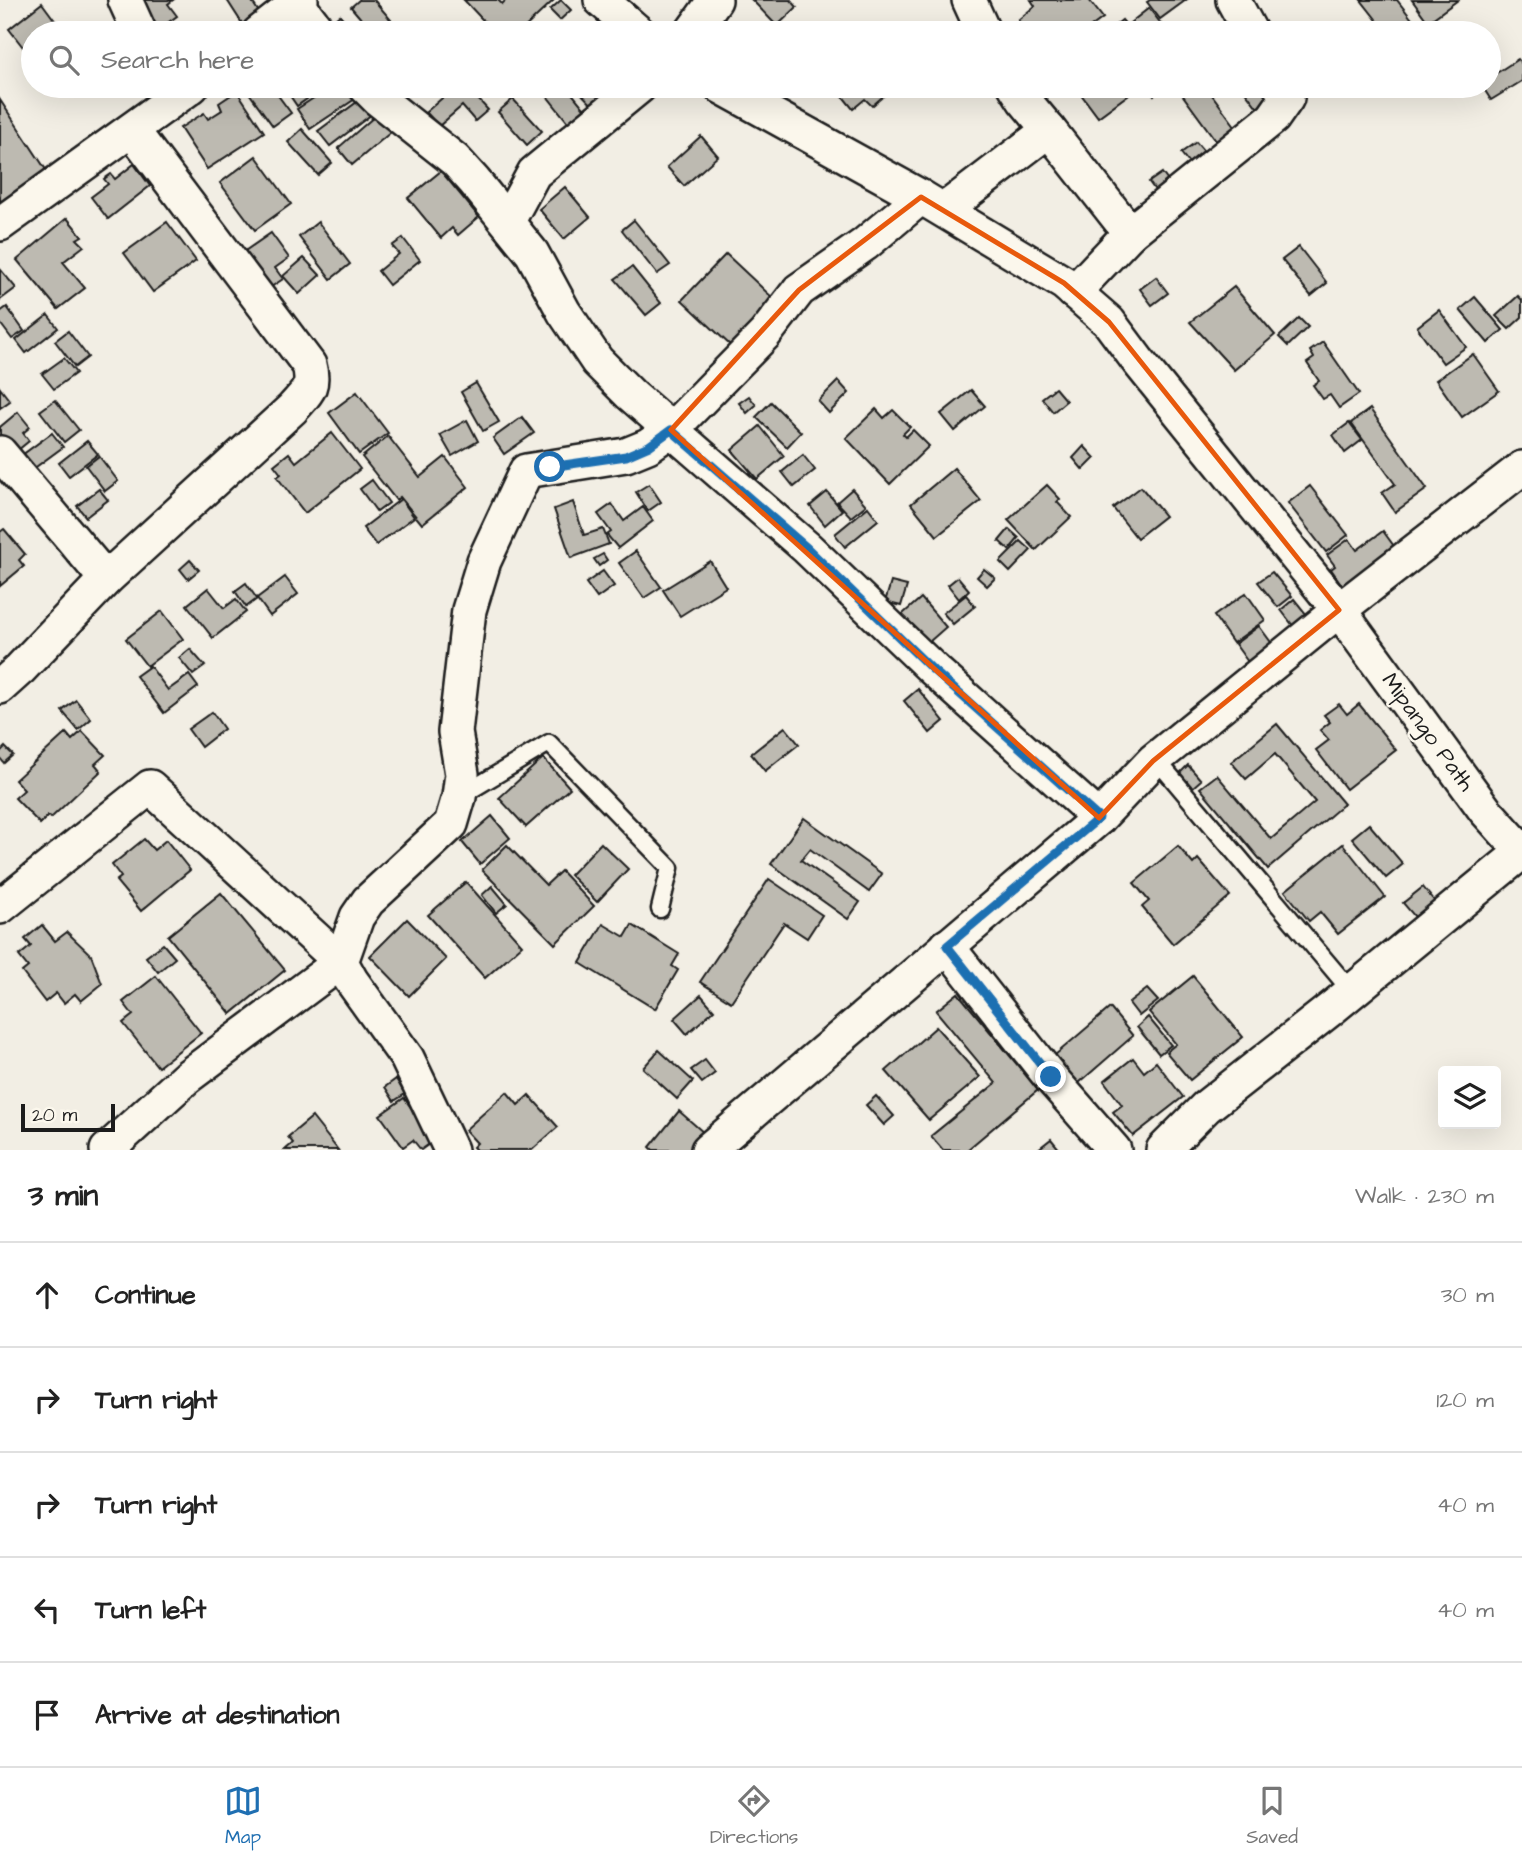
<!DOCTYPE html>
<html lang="en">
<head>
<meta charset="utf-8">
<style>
	:root { --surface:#fff; --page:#f2f2f2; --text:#222; --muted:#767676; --line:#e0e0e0; --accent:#1f6fb2 }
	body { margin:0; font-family:"Architects Daughter",sans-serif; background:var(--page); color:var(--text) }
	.controls { position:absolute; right:21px; bottom:21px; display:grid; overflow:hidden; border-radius:7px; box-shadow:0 7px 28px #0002 }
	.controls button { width:63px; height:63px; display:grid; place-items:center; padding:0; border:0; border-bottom:2px solid var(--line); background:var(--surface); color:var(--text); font:35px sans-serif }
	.scale { position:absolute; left:21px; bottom:18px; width:94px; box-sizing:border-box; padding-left:7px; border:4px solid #1c1c1c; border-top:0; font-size:19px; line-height:24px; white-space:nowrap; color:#1c1c1c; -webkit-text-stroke:5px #fbf7ec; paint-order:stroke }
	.stop { position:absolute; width:21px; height:21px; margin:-16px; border:5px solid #1f6fb2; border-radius:50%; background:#fff }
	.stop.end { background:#1f6fb2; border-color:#fff; box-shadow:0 2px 7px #0008 }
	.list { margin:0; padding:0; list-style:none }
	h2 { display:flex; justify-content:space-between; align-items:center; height:91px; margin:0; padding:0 28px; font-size:30px }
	h2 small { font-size:23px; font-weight:400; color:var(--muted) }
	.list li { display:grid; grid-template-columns:46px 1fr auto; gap:21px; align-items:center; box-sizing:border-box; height:105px; padding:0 28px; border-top:2px solid var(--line) }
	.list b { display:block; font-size:26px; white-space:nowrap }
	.list em { font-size:23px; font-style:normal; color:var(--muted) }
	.icon { flex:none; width:38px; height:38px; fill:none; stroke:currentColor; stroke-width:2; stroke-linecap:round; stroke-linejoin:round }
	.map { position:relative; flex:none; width:1522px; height:1150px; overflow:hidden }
	.search { position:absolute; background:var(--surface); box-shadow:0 7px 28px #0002; left:21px; right:21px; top:21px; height:77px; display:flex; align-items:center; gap:18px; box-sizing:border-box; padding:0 24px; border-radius:38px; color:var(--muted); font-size:26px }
	.sheet { height:616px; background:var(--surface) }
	nav { display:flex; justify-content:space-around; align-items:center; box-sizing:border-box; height:98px; border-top:2px solid var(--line); background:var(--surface); font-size:19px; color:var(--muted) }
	nav a { display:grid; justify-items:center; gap:4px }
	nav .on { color:var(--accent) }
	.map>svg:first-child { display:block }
	.building { fill:#bdbab1; stroke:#1c1c1c; stroke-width:2 }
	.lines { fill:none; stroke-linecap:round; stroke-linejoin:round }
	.lane-casing { stroke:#1c1c1c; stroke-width:21 }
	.street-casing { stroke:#1c1c1c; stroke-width:38 }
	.lane { stroke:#fbf7ec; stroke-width:16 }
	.street { stroke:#fbf7ec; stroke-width:33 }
	.route { stroke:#1f6fb2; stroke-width:9 }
	.marked { fill:none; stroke:#e8590c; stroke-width:5; stroke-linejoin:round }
	.labels { text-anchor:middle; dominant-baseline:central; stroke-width:5; stroke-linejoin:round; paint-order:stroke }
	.street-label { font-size:23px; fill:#1c1c1c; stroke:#fbf7ec }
</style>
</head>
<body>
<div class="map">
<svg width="1522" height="1150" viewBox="0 0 1522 1150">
	<rect width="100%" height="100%" fill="#f2eee4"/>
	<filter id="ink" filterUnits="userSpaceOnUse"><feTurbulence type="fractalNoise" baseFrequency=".0143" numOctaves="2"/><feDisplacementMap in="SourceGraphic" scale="14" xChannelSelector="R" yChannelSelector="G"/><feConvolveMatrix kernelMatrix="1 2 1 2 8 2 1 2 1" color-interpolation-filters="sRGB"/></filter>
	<g filter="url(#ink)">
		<g class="building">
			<polygon points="139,0 173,0 168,4 177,16 159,29"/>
			<polygon points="227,0 251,0 264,20 247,31"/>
			<polygon points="359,0 374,0 402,33 373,33 351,7"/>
			<polygon points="464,0 498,0 502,4 506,0 554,0 519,33 495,33"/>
			<polygon points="561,0 571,10 560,20 550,10"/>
			<polygon points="752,0 791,0 797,7 777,26"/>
			<polygon points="1031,0 1089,0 1103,18 1083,33 1028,33 1018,20 1035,6"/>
			<polygon points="1150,0 1186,0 1160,19 1147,2"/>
			<polygon points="1361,0 1397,0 1418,27 1410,33 1387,33"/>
			<polygon points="1412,0 1458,0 1428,22"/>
			<polygon points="42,3 59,26 50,33 33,33 33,46 26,51 9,29"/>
			<polygon points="1149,8 1168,33 1137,33 1130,23"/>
			<polygon points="340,15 355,33 329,33 324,28"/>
			<polygon points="1122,20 1133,33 1109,33 1107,32"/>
			<polygon points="1518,59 1522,64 1522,81 1491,100 1482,86 1489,86 1489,78"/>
			<polygon points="244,86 271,86 291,113 273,126"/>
			<polygon points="286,86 325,86 297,106 284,87"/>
			<polygon points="332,86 337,86 340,90 350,86 358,97 310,129 297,109"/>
			<polygon points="372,86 416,86 390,107"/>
			<polygon points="456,86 466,86 488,110 475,121 462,106 439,126 426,112"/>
			<polygon points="539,86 566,86 588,113 571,126"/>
			<polygon points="574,86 622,86 597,110"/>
			<polygon points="839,86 895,86 872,106 865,99 853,109 836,88"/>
			<polygon points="1075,86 1140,86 1098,117"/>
			<polygon points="1148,86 1165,86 1166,87 1154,95"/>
			<polygon points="1176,86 1219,86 1210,92 1241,134 1222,149"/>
			<polygon points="1241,86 1261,86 1275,105 1263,115"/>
			<polygon points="237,91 264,132 207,169 180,128 204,113 208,119 222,110 219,103"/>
			<polygon points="361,99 372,114 330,146 318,131"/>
			<polygon points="513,99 542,131 527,145 498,112"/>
			<polygon points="0,100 54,182 0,217"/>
			<polygon points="382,110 397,127 352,165 338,148"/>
			<polygon points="302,129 332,163 318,175 288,142"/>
			<polygon points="701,136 718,156 684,186 667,167"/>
			<polygon points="1196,142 1208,156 1193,168 1181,153"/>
			<polygon points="256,156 291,204 255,230 220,183"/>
			<polygon points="134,164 150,186 108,219 91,197 108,184 104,179 111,174 115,179"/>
			<polygon points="441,171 479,217 458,235 452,228 441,238 408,198"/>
			<polygon points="1162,173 1173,188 1160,197 1149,182"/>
			<polygon points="565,187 590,217 564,239 539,209"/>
			<polygon points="67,218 82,236 77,239 84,246 63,262 85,288 58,309 17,260"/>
			<polygon points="634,220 670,265 657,274 622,230"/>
			<polygon points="167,222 196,261 153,292 124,253"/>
			<polygon points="318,222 350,264 331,279 299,237"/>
			<polygon points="271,233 289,258 275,268 283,279 268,289 242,253"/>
			<polygon points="403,238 420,260 389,285 378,271 399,254 392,246"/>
			<polygon points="1299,247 1327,283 1311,296 1282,260"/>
			<polygon points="726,254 775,300 731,346 682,300"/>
			<polygon points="304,258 320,275 299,294 283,276"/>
			<polygon points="632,267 661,303 646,315 615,279"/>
			<polygon points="0,269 16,288 0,300"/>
			<polygon points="1156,277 1168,293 1152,305 1140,289"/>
			<polygon points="1234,287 1275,335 1234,370 1190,322"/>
			<polygon points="1518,296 1522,300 1522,317 1509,329 1496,316"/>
			<polygon points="1475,297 1503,330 1488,343 1460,310"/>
			<polygon points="7,307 24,331 12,339 0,323 0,312"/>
			<polygon points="1439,310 1466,347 1443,363 1417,327"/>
			<polygon points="48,315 58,328 26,353 16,340"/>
			<polygon points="1299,318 1308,327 1288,346 1279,337"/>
			<polygon points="68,331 88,357 75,367 55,341"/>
			<polygon points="1323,342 1359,394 1339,408 1330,395 1323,399 1313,385 1319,381 1307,363 1314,358 1310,351"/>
			<polygon points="1473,354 1499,391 1462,417 1436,380"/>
			<polygon points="64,358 76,373 54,389 42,374"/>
			<polygon points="838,381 849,393 829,413 818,401"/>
			<polygon points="476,383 499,422 483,431 461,392"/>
			<polygon points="0,388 10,401 0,408"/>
			<polygon points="1055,388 1066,401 1053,412 1042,398"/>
			<polygon points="971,390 985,406 955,431 941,414"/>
			<polygon points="357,392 388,433 359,454 329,413"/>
			<polygon points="749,396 756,405 747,413 739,403"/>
			<polygon points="55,400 79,430 64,442 40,411"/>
			<polygon points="771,402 801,432 787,447 756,417"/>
			<polygon points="876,409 884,418 893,410 910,427 903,434 906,437 913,430 929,446 890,484 846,438"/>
			<polygon points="1370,409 1427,489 1395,512 1382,493 1395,484 1351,423"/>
			<polygon points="18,412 30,427 23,433 29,441 18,450 7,444 0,435 0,427"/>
			<polygon points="522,417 534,433 504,454 493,438"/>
			<polygon points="467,420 478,441 452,456 440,435"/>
			<polygon points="1349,423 1362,440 1345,453 1333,435"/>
			<polygon points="760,426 784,456 757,479 732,450"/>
			<polygon points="52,433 63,447 29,472 18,458"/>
			<polygon points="332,433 360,469 305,513 277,477 281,474 274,465 289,453 296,462"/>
			<polygon points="388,436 420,477 445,457 468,487 422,524 400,497 396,500 362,457"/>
			<polygon points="87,441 98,454 69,476 59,463"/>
			<polygon points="1084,446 1095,458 1083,470 1073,458"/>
			<polygon points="803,455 815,470 794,487 782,472"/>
			<polygon points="99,456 118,481 105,491 86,466"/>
			<polygon points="954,468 981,501 937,536 911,504"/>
			<polygon points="372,480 389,503 377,512 360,489"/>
			<polygon points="649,484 661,502 648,511 636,492"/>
			<polygon points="1047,485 1060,499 1057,502 1071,517 1036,550 1008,520"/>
			<polygon points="1310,486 1348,535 1326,552 1288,503"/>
			<polygon points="1141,487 1165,516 1137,538 1113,508"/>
			<polygon points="99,489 108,500 86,517 77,506"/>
			<polygon points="852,489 866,505 851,517 837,502"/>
			<polygon points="827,492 842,510 825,525 810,506"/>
			<polygon points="401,499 414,517 376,545 363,528"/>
			<polygon points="573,502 584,535 603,529 609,544 571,558 554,509"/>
			<polygon points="612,504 624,521 643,507 653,521 618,548 607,535 611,532 598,514"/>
			<polygon points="868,507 878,520 845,547 835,534"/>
			<polygon points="4,529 25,554 19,560 24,566 0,586 0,532"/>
			<polygon points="1009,529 1019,538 1009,550 999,541"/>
			<polygon points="1383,531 1399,553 1346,591 1331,569 1335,566 1327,555 1349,539 1357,550"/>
			<polygon points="1021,541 1031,550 1010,572 1000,562"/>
			<polygon points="636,551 661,587 644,598 619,563"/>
			<polygon points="603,554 607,560 599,566 594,559"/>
			<polygon points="190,560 199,570 188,579 180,569"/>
			<polygon points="710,561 726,587 680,616 663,590"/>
			<polygon points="984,569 995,578 987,586 977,577"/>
			<polygon points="603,571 614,586 597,598 586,583"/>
			<polygon points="1272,572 1292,596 1278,607 1258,582"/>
			<polygon points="285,577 298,594 270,616 257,598"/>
			<polygon points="958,577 969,590 959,599 948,585"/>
			<polygon points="891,582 907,586 901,606 885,602"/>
			<polygon points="246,583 257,599 246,607 235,591"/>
			<polygon points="208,588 224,608 236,599 246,612 213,638 187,605"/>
			<polygon points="1246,593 1265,620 1233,643 1214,616"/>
			<polygon points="966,595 975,606 953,624 943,613"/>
			<polygon points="921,598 946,627 921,649 896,620"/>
			<polygon points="1294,599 1311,620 1297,631 1281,610"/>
			<polygon points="162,611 183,639 147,666 126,639"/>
			<polygon points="1259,626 1273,645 1248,662 1235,644"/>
			<polygon points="190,649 205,666 193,675 179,658"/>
			<polygon points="150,666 168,690 189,675 198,687 164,713 136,676"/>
			<polygon points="918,689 944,721 930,733 904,701"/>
			<polygon points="76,700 91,719 78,730 62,711"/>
			<polygon points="1339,704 1347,714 1359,704 1396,750 1346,789 1316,750 1329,740 1320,730 1330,722 1324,715"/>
			<polygon points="212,712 224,729 201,747 188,729"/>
			<polygon points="1277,724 1344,804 1268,869 1200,788 1217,775 1271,839 1315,802 1275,754 1246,779 1231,762"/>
			<polygon points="785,727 799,744 765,771 751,754"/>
			<polygon points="82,731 105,755 95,764 101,771 51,818 48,816 40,824 15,798 24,790 15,780 66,733 72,740"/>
			<polygon points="5,747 13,755 4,763 0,758 0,752"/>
			<polygon points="543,758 570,788 526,827 499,798"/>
			<polygon points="1188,765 1201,780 1192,788 1180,773"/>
			<polygon points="492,816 510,838 480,864 462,842"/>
			<polygon points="804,818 882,874 869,892 810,849 801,860 860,902 848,919 771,864"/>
			<polygon points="1369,824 1403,864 1386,878 1352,838"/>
			<polygon points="144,839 154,850 166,840 190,870 141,911 116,881 121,877 112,865"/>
			<polygon points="601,843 628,869 597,902 570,875"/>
			<polygon points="1343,844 1385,897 1338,934 1320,912 1309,921 1285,891"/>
			<polygon points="507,845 546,885 561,871 594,906 555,944 482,870"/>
			<polygon points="1178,846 1193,864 1198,859 1230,896 1173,944 1142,907 1149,901 1134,883"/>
			<polygon points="769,879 822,915 807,938 784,923 731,1002 700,982"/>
			<polygon points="466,882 522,945 485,978 428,915"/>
			<polygon points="492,886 507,904 496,913 482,895"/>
			<polygon points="1423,887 1435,902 1415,917 1403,903"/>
			<polygon points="221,893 285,970 231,1014 168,936"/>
			<polygon points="407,919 446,959 409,996 370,956"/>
			<polygon points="603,924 625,937 632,925 679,954 672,966 678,970 655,1009 580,963"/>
			<polygon points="42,925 55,941 67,932 91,955 102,984 81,1001 75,994 64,1003 56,993 45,1002 22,972 28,967 19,956 31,946 25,939"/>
			<polygon points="163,944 175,958 158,972 146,957"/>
			<polygon points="156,976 201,1033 158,1067 123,1023 133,1015 123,1002"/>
			<polygon points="1193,976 1243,1037 1190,1080 1166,1052 1176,1044 1149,1012"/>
			<polygon points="1147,989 1158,1001 1139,1016 1129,1003"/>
			<polygon points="958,993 1038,1090 967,1150 943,1150 931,1136 996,1083 936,1011"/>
			<polygon points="701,995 714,1010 687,1034 674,1019"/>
			<polygon points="1110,1008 1133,1036 1072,1089 1048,1061"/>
			<polygon points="1148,1017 1171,1045 1159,1054 1137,1027"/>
			<polygon points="936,1027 980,1077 929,1120 886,1071"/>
			<polygon points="659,1050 693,1081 677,1099 643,1068"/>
			<polygon points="1133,1058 1144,1072 1156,1062 1183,1097 1133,1136 1113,1112 1122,1105 1104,1081"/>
			<polygon points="705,1060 715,1073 702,1083 691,1070"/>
			<polygon points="396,1079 405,1094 394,1101 385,1087"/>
			<polygon points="507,1092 518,1105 529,1095 558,1127 532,1150 476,1150 473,1147 477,1143 465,1130"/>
			<polygon points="876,1096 894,1116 884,1125 866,1105"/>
			<polygon points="404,1098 427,1130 432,1142 421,1150 413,1140 403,1147 380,1115"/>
			<polygon points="679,1111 704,1133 689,1150 653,1150 650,1147"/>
			<polygon points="312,1117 338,1150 285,1150 293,1143 288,1137"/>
			<polygon points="1051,1139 1060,1150 1037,1150"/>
		</g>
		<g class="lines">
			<defs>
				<g id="lane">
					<polyline points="1156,759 1352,992"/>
					<polyline points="459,797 549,743 670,868 660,909"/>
				</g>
				<g id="street">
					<polyline points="125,0 140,33"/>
					<polyline points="601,0 639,33"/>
					<polyline points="969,0 984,33"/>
					<polyline points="1233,0 1251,33"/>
					<polyline points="297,3 320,33"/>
					<polyline points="259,33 301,0"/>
					<polyline points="691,33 715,0"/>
					<polyline points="365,86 378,99 455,160 474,181 532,253 564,312 597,361 630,394 807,548 933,669 1099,818"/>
					<polyline points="720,86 921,197 1064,283 1109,322 1138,361 1339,610 1485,810 1522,851"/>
					<polyline points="1049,130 1130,233"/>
					<polyline points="944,210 1049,130 1024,100 1015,86"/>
					<polyline points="508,221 534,173 640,86"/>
					<polyline points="0,224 192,86"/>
					<polyline points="1074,292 1130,233 1273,118 1287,98 1280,86"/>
					<polyline points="0,453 106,579"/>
					<path d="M 0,687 L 20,669 L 106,579 L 292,409 C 307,392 315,388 309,365 L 132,130"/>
					<polyline points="0,907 150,787 341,962 187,1077 107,1150"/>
					<polyline points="947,946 1051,1078 1114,1150"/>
					<polyline points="451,1150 407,1058 351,980 341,962 357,917 368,901 451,824 459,797 462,774 455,732 469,610 484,561 526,471 626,455 648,446 671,430 765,334 799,290 865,244 921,197"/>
					<polyline points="708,1150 1099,818 1153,761 1339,610 1522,468"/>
					<polyline points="1163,1150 1206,1107 1332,1008 1522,852"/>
				</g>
			</defs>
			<use href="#lane" class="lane-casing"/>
			<use href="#street" class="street-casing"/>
			<use href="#lane" class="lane"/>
			<use href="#street" class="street"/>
		</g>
	</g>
	<g class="lines" filter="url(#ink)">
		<polyline class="route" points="550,467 626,456 649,446 671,430 807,548 933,670 1099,818 947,946 1051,1077"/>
	</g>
	<path class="marked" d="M 921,197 L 1064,283 L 1109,322 L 1339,610 L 1153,761 L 1099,818 L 671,430 L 799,290 Z"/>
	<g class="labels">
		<g class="street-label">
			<text transform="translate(1428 732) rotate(54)">Mipango Path</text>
		</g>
	</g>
</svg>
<div class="controls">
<button><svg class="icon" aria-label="layers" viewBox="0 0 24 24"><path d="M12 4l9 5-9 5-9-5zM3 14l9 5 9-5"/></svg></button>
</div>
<div class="scale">20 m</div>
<div class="stop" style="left:550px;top:467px"></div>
<div class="stop end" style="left:1051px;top:1077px"></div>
<div class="search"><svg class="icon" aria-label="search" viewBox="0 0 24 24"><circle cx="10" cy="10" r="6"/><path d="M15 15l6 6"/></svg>Search here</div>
</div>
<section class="sheet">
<h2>3 min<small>Walk · 230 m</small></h2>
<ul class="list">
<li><svg class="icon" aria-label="ahead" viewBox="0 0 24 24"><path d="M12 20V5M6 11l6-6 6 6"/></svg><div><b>Continue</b></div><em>30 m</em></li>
<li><svg class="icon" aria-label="right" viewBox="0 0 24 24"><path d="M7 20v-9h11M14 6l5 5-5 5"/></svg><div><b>Turn right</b></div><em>120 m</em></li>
<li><svg class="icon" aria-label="right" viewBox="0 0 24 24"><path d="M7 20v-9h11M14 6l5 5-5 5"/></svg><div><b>Turn right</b></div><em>40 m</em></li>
<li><svg class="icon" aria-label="left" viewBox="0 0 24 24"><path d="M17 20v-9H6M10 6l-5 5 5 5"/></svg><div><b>Turn left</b></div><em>40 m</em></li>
<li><svg class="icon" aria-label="arrive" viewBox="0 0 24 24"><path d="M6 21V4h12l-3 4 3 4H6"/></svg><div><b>Arrive at destination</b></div></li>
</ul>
</section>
<nav>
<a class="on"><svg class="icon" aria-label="map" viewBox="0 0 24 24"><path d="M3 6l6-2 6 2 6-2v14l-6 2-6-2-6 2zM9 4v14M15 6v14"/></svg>Map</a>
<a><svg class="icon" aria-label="directions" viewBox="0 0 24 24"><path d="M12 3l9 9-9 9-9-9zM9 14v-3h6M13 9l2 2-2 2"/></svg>Directions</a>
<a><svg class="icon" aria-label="saved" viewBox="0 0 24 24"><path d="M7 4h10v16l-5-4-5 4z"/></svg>Saved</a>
</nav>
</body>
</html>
